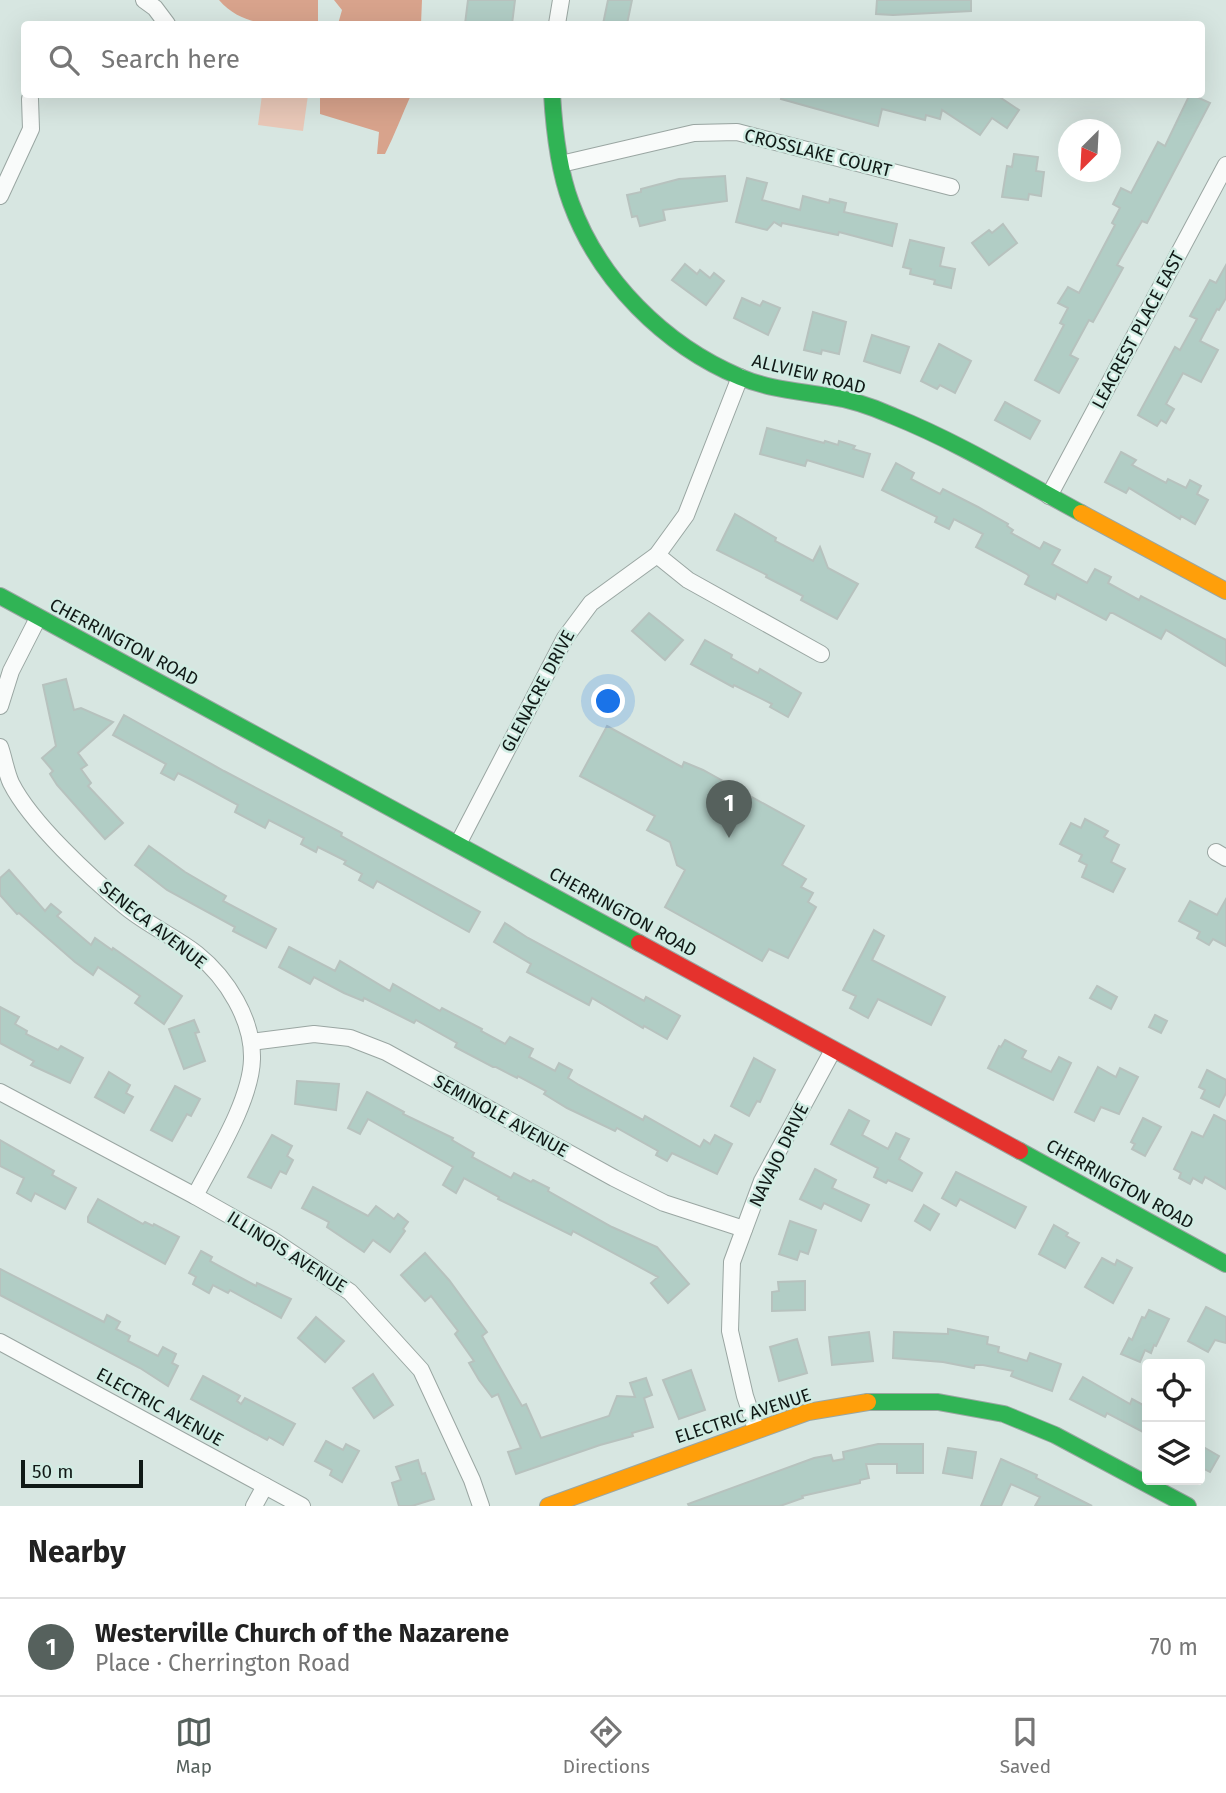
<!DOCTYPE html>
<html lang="en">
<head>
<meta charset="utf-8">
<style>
	:root { --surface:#fff; --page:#f2f2f2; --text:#222; --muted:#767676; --line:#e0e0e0; --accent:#56615d }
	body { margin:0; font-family:"Fira Sans",sans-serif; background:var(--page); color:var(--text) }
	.controls { position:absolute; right:21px; bottom:21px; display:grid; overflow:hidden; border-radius:7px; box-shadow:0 7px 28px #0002 }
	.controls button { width:63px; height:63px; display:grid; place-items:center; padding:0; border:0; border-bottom:2px solid var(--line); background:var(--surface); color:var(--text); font:35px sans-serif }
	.compass { position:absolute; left:1058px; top:119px; width:63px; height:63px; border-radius:50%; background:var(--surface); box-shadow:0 7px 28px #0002; rotate:204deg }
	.scale { position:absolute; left:21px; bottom:18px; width:122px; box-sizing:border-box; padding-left:7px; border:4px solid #101916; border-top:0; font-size:19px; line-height:24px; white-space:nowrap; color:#101916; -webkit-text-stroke:5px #d1ece3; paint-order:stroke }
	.you { position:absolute; left:609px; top:702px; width:24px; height:24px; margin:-18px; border:5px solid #fff; border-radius:50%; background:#1a73e8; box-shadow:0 0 0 10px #1a73e833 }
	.badge { display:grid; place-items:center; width:46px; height:46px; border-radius:50%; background:var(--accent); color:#fff; font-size:23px; font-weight:700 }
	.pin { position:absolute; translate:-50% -58px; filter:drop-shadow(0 2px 4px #0008) }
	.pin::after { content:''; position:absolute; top:37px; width:24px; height:21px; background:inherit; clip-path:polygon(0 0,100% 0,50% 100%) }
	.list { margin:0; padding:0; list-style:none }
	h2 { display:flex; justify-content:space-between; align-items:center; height:91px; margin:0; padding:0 28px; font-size:30px }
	h2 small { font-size:23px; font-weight:400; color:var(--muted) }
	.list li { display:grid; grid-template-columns:46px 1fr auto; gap:21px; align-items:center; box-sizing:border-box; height:98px; padding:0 28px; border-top:2px solid var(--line) }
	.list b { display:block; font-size:26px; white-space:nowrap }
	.list p { margin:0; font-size:23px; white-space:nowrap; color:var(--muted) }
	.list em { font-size:23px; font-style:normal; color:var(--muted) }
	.icon { flex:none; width:38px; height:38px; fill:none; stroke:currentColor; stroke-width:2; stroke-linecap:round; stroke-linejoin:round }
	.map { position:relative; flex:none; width:1226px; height:1506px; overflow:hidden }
	.search { position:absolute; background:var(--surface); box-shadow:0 7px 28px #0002; left:21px; right:21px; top:21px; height:77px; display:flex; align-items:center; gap:18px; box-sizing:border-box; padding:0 24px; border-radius:7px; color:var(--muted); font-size:26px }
	.sheet { height:189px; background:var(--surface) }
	nav { display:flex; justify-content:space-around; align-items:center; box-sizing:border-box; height:98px; border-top:2px solid var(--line); background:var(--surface); font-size:19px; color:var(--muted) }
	nav a { display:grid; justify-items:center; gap:4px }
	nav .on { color:var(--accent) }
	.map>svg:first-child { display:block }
	.green { fill:#e9c8b8 }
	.water { fill:#d8a38c }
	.building { fill:#b1cdc5; stroke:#b7c2be; stroke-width:2 }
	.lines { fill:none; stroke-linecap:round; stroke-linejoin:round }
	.street-casing { stroke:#9aa6a2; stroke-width:18 }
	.fast-casing { stroke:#9aa6a2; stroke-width:18 }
	.slow-casing { stroke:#9aa6a2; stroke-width:18 }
	.jam-casing { stroke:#9aa6a2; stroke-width:18 }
	.street { stroke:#f9fbfa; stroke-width:16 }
	.fast { stroke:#30b455; stroke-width:16 }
	.slow { stroke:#ff9f0a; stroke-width:16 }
	.jam { stroke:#e5322d; stroke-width:16 }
	.labels { text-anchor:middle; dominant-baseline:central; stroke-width:5; stroke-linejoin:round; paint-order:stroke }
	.street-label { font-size:18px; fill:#101916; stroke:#d1ece3 }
</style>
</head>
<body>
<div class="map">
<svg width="1226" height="1506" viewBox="0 0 1226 1506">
	<rect width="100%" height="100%" fill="#d7e6e1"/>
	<polygon class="green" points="262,95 308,95 303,131 258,125"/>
	<g class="water">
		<path d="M 219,0 L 318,0 L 318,22 L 317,24 C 281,24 245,30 219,0 Z"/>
		<polygon points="334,0 422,0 421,24 338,24 342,10"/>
		<path d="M 320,95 L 320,94 L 411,95 C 402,115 395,134 385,154 L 377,154 L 379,132 L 320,114 Z"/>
	</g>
	<g class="building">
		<polygon points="468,0 515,0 512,24 465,24"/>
		<polygon points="608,0 632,0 627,24 603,24"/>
		<polygon points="877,0 971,0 971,11 893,15 876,14"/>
		<polygon points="782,94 995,94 1019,110 1007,128 992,118 980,135 942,110 940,119 926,115 925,120 882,109 878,126 781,99"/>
		<polygon points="1190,94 1210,103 1147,223 1142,221 1117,265 1123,268 1093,322 1089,320 1070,355 1078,359 1059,393 1035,380 1064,325 1060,323 1068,308 1058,303 1068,287 1079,293 1115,225 1112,223 1120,208 1113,204 1121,188 1131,193 1158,142 1165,146"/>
		<polygon points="1014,154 1038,157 1036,171 1044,172 1041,196 1029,194 1028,200 1002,197 1007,166 1012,167"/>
		<polygon points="725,176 727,201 663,210 665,220 640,226 637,216 632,217 627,195 641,192 641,189 679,179"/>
		<polygon points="747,178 767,183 762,200 800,210 803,196 829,203 830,199 846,203 844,212 897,224 892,246 839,232 838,235 782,223 781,226 774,222 767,230 736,222"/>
		<polygon points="1003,224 1017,243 989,265 972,243 989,230 992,233"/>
		<polygon points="910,240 944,248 940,266 955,269 951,288 934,284 935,280 910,274 911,269 903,267"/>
		<polygon points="685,264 697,274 700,270 710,278 714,273 724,281 706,305 672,280"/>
		<polygon points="1226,265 1226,298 1219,310 1217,309 1200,341 1218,350 1201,382 1183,373 1166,404 1174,409 1166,423 1161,420 1157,426 1138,415 1175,347 1180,350 1197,319 1190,316 1210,280 1216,283"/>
		<polygon points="742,298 760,306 763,301 780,308 768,335 734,318"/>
		<polygon points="813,312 846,322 839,354 822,350 821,354 804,350"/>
		<polygon points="872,335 909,347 900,373 864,361"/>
		<polygon points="939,344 971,361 955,393 940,385 937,389 921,381"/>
		<polygon points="1005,402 1040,421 1030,439 995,420"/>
		<polygon points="767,428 824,443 825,441 838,445 839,441 855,446 853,449 870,454 863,477 807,460 805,466 760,454"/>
		<polygon points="1121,452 1136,460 1132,465 1166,483 1168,479 1186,488 1190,480 1201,486 1197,494 1208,500 1195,524 1181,516 1180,519 1129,488 1126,493 1105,482"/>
		<polygon points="896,463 914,473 911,479 940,494 943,489 978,507 1008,524 1007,526 1013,530 1011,533 1040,549 1044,542 1060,550 1052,564 1087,583 1095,569 1111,577 1108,583 1139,600 1141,596 1226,640 1226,666 1166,630 1161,639 1113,613 1110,613 1106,620 1057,594 1055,599 1025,584 1029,576 1027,574 976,547 983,534 954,519 949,529 935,522 937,517 882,490"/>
		<polygon points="735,514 776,538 775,541 813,561 820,547 828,568 858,584 837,619 801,600 803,596 766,577 767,575 717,550"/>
		<polygon points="649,613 683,640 665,660 632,631"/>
		<polygon points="705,640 732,655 731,658 758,673 760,669 801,693 788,717 770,707 772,704 734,685 733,687 691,664"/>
		<polygon points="66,679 74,710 81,708 113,722 78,753 87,765 81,769 91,783 88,786 123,823 105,839 57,785 50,774 53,771 42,758 56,746 43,685"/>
		<polygon points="124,715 224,771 342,833 341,836 480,912 469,932 377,881 373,888 359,880 362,874 344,864 346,861 318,847 316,852 301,844 304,838 269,820 265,828 235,812 238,805 192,780 178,773 174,780 161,773 166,764 113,735"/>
		<polygon points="607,726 682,767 684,762 703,770 804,826 782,865 806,879 801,887 813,893 808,902 816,907 788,958 769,949 762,961 665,907 685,870 677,865 670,842 647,830 655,816 580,776"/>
		<polygon points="1085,819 1108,831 1104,837 1119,845 1111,862 1125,869 1113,892 1082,877 1087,865 1079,861 1082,855 1060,844 1071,823 1081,828"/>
		<polygon points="149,846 185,872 226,896 223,901 276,929 266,948 233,931 235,927 167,890 135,865"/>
		<polygon points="9,870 45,911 51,904 61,912 57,916 91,945 95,938 112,950 113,948 182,996 164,1024 135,1003 140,996 98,967 93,975 75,962 19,913 17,914 0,895 0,878"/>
		<polygon points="1226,899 1226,946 1213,939 1209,945 1197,938 1200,932 1179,921 1190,901 1217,915"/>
		<polygon points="505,923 528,938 644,1001 646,997 680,1016 667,1039 644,1026 643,1028 592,998 589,1005 527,972 531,964 494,942"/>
		<polygon points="874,930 884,936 872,960 945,997 931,1025 878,999 868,1018 850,1008 856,996 843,990"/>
		<polygon points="289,947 335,971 340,961 390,991 393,984 440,1011 442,1008 482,1029 481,1031 505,1044 510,1037 533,1049 529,1057 555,1071 559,1063 572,1070 568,1078 579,1085 643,1120 645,1116 700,1147 704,1140 710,1144 715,1135 732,1144 717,1174 672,1153 667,1161 656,1155 658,1151 617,1128 615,1131 567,1108 544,1094 546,1091 518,1076 517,1078 496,1067 493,1067 455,1047 457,1043 416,1020 414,1023 364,998 363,1001 344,993 314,977 310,984 279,967"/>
		<polygon points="1097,986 1117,997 1111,1009 1090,998"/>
		<polygon points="0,1007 19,1017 15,1024 27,1031 26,1034 58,1050 61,1046 83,1058 70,1083 31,1065 34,1061 0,1043"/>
		<polygon points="1155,1015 1167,1021 1161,1033 1149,1027"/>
		<polygon points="194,1020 199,1032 195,1033 205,1061 184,1069 169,1029"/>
		<polygon points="1005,1040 1026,1051 1022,1058 1051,1072 1059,1057 1071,1063 1053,1100 988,1068 999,1046 1001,1047"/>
		<polygon points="754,1058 775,1070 760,1102 757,1101 749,1116 731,1106"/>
		<polygon points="1098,1067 1116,1077 1120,1068 1138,1077 1119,1114 1101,1107 1094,1121 1075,1112"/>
		<polygon points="1207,1070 1226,1080 1226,1093 1219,1107 1201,1098 1205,1090 1199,1087"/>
		<polygon points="109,1072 130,1085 126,1093 133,1097 124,1113 95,1097"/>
		<polygon points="297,1081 339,1084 336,1110 295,1104"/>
		<polygon points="175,1086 200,1099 191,1116 187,1114 172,1141 151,1130"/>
		<polygon points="367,1092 404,1112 403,1114 453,1138 452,1140 474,1153 472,1157 511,1178 514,1173 531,1182 533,1180 549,1188 548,1191 612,1227 657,1247 689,1284 668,1303 651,1283 658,1277 573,1231 571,1235 498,1199 499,1197 464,1178 456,1193 443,1185 453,1167 368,1119 360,1134 348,1128"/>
		<polygon points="849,1110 869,1121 862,1135 888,1149 896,1133 909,1139 899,1159 922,1173 912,1191 888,1180 886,1183 874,1177 878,1168 831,1144"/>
		<polygon points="1214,1115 1226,1121 1226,1189 1205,1177 1202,1183 1193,1178 1190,1184 1179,1178 1181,1173 1174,1169 1192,1132 1203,1137"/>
		<polygon points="1143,1118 1161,1127 1145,1156 1132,1149 1135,1144 1131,1142"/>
		<polygon points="272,1135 292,1146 287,1156 293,1160 286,1174 280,1171 271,1188 248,1177"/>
		<polygon points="0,1140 54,1171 52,1175 76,1188 65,1209 35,1193 31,1201 17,1193 24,1178 0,1166"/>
		<polygon points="815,1169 836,1180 832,1188 869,1205 861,1221 824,1203 821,1209 800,1199"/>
		<polygon points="956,1172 1026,1207 1015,1228 960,1199 956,1206 942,1198"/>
		<polygon points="313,1187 368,1216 376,1206 394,1219 398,1214 408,1222 403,1229 405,1231 390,1252 373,1240 364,1252 327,1227 329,1222 302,1208"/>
		<polygon points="98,1199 143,1224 145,1222 153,1226 154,1224 179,1237 165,1264 88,1222 88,1217"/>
		<polygon points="924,1205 939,1214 930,1230 915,1221"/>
		<polygon points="790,1221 816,1230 808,1254 800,1251 797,1260 779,1254"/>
		<polygon points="1054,1225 1068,1233 1066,1236 1079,1243 1065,1268 1039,1254"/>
		<polygon points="201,1251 212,1257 210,1261 256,1286 257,1283 291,1299 281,1318 230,1290 228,1293 213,1285 209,1293 193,1284 196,1277 189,1273"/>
		<polygon points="425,1253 449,1280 487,1332 482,1336 522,1406 526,1404 541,1438 609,1416 617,1396 635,1397 630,1383 646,1378 652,1395 644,1398 653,1427 632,1433 633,1436 600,1445 516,1474 508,1452 521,1448 498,1394 492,1397 479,1380 469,1363 474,1361 455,1334 458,1331 431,1296 425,1301 401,1275"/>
		<polygon points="1102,1258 1115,1265 1117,1260 1132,1268 1113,1303 1085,1287"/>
		<polygon points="0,1269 104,1322 107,1315 120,1322 116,1329 130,1336 128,1341 158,1356 163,1347 176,1354 172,1363 178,1366 168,1386 140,1368 0,1295"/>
		<polygon points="805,1281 805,1310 772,1311 772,1292 779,1291 778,1282"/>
		<polygon points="1206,1307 1226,1317 1226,1343 1215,1340 1208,1352 1188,1341"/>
		<polygon points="1149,1310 1169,1319 1156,1346 1154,1345 1151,1353 1145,1350 1140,1362 1121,1354 1129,1338 1132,1340 1142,1317 1145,1318"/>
		<polygon points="316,1317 344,1341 325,1362 298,1338"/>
		<polygon points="948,1329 988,1337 987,1344 999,1347 998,1352 1027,1361 1030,1353 1061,1364 1052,1391 1011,1376 1013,1371 983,1365 975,1365 974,1368 943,1362 893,1358 894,1332 948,1334"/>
		<polygon points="869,1332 873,1361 832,1365 829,1337"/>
		<polygon points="797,1339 807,1373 779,1381 770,1347"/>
		<polygon points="691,1370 705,1410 679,1419 663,1380"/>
		<polygon points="373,1374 393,1405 374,1418 353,1388"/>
		<polygon points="203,1376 240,1396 237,1401 241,1404 245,1398 295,1424 283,1445 269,1437 267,1440 191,1399"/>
		<polygon points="1083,1377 1130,1404 1132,1399 1147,1407 1147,1434 1107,1413 1105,1417 1070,1399"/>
		<polygon points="326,1441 343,1450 346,1444 359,1451 342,1482 330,1475 332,1470 315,1461"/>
		<polygon points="878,1444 923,1444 923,1473 897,1473 897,1464 866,1464 869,1478 860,1480 860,1483 802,1496 803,1498 780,1506 689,1506 688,1504 814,1458 831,1455 833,1461 844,1459 843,1452"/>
		<polygon points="1200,1445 1219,1456 1210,1472 1200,1467"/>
		<polygon points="948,1448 976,1452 972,1478 943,1473"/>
		<polygon points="1001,1459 1037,1475 1036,1478 1092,1506 1035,1506 1040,1497 1011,1484 1001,1506 981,1506"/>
		<polygon points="418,1460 422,1474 425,1473 434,1499 412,1506 399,1506 392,1483 401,1480 396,1467"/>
	</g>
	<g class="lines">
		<defs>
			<g id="street">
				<polyline points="144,0 155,8 167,24"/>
				<polyline points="557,24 561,0"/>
				<polyline points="561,164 694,133 737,132 951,187"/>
				<polyline points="0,196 31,129 30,99"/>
				<polyline points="1049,496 1226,165"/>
				<polyline points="657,555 688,580 821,654"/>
				<polyline points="0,706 11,671 38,618"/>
				<path d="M 0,747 C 4,758 6,772 11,783 C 31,823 91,878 126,907 C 148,925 175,937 197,954 C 227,978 253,1020 252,1059 C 251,1101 214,1159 195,1196"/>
				<polyline points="458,844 565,638 591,603 657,555 686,515 740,377"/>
				<polyline points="1216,852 1226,858"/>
				<polyline points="251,1042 314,1034 350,1038 386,1052 614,1178 664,1203 744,1229"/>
				<polyline points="0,1092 195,1196 271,1239 350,1292 421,1370 472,1480 481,1506"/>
				<polyline points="0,1342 302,1506"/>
				<polyline points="756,1429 745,1396 730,1331 732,1262 762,1181 833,1050"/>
				<polyline points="254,1506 265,1486"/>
			</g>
			<g id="fast">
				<path d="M 552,94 C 554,128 559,171 571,203 C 599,280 664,345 740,377 C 768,389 797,391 827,396 C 849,399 873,407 893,416 C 958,442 1020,480 1081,513"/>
				<polyline points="0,596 639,943"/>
				<polyline points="1020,1151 1226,1264"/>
				<polyline points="868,1402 938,1402 1004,1414 1055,1435 1188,1506"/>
			</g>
			<g id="slow">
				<polyline points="1081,513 1226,591"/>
				<polyline points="548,1506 808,1412 868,1402"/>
			</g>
			<polyline id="jam" points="639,943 1020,1151"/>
		</defs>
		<use href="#street" class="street-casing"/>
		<use href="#fast" class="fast-casing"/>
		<use href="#slow" class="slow-casing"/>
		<use href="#jam" class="jam-casing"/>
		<use href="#street" class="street"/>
		<use href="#fast" class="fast"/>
		<use href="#slow" class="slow"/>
		<use href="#jam" class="jam"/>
	</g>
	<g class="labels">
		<g class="street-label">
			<text transform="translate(818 153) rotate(14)">CROSSLAKE COURT</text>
			<text transform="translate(1138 330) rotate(-62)">LEACREST PLACE EAST</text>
			<text transform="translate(809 374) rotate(14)">ALLVIEW ROAD</text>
			<text transform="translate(124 642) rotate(28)">CHERRINGTON ROAD</text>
			<text transform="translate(538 691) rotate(-62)">GLENACRE DRIVE</text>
			<text transform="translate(623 912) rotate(29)">CHERRINGTON ROAD</text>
			<text transform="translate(153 925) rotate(38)">SENECA AVENUE</text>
			<text transform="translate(501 1116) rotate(29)">SEMINOLE AVENUE</text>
			<text transform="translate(779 1155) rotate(-64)">NAVAJO DRIVE</text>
			<text transform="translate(1120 1184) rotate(29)">CHERRINGTON ROAD</text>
			<text transform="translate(287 1252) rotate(32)">ILLINOIS AVENUE</text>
			<text transform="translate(160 1407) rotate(29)">ELECTRIC AVENUE</text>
			<text transform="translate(743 1416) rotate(-18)">ELECTRIC AVENUE</text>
		</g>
	</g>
</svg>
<div class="controls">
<button><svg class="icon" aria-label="locate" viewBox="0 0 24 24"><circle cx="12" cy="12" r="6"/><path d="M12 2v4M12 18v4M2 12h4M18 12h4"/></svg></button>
<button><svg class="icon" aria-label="layers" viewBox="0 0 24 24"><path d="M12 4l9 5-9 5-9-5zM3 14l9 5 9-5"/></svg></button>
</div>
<svg class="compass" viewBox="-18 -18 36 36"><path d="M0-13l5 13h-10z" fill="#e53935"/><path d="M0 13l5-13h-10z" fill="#767676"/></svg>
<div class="scale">50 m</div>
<div class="you"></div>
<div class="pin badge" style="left:729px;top:838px">1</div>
<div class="search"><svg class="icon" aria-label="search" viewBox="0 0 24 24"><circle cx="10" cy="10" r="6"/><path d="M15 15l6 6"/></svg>Search here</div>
</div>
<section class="sheet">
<h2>Nearby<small></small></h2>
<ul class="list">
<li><span class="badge">1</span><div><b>Westerville Church of the Nazarene</b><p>Place · Cherrington Road</p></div><em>70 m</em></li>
</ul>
</section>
<nav>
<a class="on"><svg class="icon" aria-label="map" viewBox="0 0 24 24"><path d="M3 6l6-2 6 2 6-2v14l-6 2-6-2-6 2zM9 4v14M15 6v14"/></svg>Map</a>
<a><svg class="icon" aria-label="directions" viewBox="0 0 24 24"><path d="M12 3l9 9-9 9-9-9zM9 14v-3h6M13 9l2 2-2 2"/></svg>Directions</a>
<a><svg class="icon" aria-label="saved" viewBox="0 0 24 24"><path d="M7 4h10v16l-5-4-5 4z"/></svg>Saved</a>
</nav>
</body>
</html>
